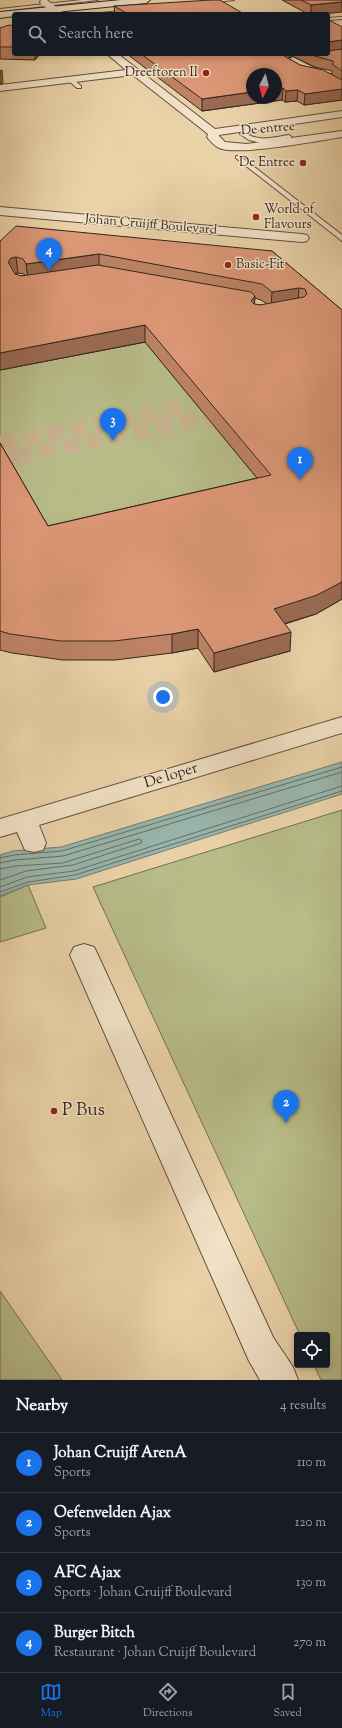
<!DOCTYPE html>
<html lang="en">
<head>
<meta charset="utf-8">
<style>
	:root { --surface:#171b24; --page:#242831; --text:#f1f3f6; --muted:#9ea1a6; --line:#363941; --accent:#1a73e8 }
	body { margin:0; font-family:"Sorts Mill Goudy",serif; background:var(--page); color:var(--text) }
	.controls { position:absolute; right:12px; bottom:12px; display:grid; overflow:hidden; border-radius:4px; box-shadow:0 2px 6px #0003 }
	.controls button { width:36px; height:36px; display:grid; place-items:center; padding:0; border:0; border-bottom:1px solid var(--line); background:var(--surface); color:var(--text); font:20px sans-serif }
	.compass { position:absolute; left:246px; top:68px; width:36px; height:36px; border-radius:50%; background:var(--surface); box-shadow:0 2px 6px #0003; rotate:187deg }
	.you { position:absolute; left:163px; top:697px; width:14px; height:14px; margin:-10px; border:3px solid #fff; border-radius:50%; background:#1a73e8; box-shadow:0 0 0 6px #1a73e833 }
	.badge { display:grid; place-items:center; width:26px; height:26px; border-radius:50%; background:var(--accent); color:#fff; font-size:13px; font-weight:700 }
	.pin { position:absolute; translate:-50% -33px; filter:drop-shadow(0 1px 2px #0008) }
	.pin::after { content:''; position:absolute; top:21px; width:14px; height:12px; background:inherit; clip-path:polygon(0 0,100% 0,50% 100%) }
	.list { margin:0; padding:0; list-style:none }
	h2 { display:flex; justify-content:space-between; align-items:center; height:52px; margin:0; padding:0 16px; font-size:17px }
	h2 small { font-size:13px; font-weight:400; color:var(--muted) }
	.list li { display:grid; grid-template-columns:26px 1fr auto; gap:12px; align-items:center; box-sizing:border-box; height:60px; padding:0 16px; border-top:1px solid var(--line) }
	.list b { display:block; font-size:15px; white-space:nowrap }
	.list p { margin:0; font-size:13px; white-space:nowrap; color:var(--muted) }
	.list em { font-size:13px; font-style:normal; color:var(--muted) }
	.icon { flex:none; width:22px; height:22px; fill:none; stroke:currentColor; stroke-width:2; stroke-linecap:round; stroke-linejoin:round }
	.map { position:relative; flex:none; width:342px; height:1380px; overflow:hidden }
	.search { position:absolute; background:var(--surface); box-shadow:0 2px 6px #0003; left:12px; right:12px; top:12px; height:44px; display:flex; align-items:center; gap:10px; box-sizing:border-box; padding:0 14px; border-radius:4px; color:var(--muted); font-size:15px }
	.sheet { height:292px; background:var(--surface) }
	nav { display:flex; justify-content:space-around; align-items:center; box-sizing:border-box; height:56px; border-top:1px solid var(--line); background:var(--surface); font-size:11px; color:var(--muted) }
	nav a { display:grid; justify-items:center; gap:2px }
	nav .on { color:var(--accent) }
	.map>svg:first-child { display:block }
	.green { fill:#b7bc89; stroke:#747054 }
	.water { fill:#99b7ae; stroke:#707d74 }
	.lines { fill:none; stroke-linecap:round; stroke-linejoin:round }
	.shore { stroke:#666e66; stroke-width:1 }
	.secondary-tunnel-far1 { stroke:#c6b08d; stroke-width:16; stroke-dasharray:16 8; stroke-linecap:butt }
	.secondary-tunnel { stroke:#c6b08d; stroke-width:20; stroke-dasharray:20 10; stroke-linecap:butt }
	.lane-casing { stroke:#605041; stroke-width:2 }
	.street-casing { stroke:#605041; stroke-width:2 }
	.secondary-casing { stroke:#32251e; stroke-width:2 }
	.lane { fill:#f2e2c7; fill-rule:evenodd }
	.street { fill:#f2e2c7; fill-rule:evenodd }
	.secondary { fill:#f2e2c7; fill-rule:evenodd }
	.wall { fill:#be8366; stroke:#32251e; fill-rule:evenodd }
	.shaded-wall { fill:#9b6a53; stroke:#32251e }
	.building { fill:#dd9877; stroke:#32251e; fill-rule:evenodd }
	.poi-dot { fill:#8f2418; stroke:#f2e2c7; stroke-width:1.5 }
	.labels { text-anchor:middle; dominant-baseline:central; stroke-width:3; stroke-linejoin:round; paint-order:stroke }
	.far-poi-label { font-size:13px; fill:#32251e; stroke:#f2e2c7; text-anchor:end }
	.far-street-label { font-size:13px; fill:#32251e; stroke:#f2e2c7 }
	.street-label { font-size:15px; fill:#32251e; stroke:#f2e2c7 }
	.near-poi-label { font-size:18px; fill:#32251e; stroke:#f2e2c7; text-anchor:start }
</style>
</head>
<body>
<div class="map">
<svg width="342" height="1380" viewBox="0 0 342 1380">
	<rect width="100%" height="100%" fill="#ebd3a9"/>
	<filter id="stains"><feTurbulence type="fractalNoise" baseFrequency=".005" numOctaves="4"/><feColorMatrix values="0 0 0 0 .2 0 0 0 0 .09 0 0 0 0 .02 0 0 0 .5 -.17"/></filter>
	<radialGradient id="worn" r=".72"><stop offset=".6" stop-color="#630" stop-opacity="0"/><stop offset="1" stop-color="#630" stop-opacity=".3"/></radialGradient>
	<g class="green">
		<polygon points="145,342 269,493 50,544 0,458 0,370"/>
		<polygon points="342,810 342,1380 321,1380 314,1365 327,1365 327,1335 300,1335 93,887"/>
		<polygon points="28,885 46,928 0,942 0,897"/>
		<polygon points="0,1291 62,1380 0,1380"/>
	</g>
	<polygon class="water" points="342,762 342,794 76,879 28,885 0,896 0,855 13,851 61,847"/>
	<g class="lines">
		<g class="shore">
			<polyline points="0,858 14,855 62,851 342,767"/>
			<polyline points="0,863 15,860 63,856 342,772"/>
			<polyline points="0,869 16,866 63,863 139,839 142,841 141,843 73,865 26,871 0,880"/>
			<polyline points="0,887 27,877 74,871 342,786"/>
			<polyline points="0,892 28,882 75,875 342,791"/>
		</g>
		<g class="secondary-tunnel-far1">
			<polyline points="0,443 182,408"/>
			<polyline points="16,456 236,412"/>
		</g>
		<polyline class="secondary-tunnel" points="0,459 21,455"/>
		<defs>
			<g id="lane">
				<polygon points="82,0 98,0 0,11 0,9"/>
				<polygon points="234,0 207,3 205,2 214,0"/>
				<polygon points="133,10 131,12 98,14 100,13"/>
				<polygon points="342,17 342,19 328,20 328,18"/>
				<polygon points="293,57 314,68 326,71 323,73 310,70 291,60 290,59"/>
				<polygon points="69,79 73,79 81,86 81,88 77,88 69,81"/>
				<path d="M 260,126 L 262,127 L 262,129 L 247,134 C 260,142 274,137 289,135 L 292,137 L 289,139 L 269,141 L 276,143 L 277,144 L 274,146 L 249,140 L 240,134 L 244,130 Z"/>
				<polygon points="236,156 240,156 342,235 342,241 236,158"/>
			</g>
			<g id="street">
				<polygon points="41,0 47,0 65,14 55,14 41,4 40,2"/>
				<path d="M 107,54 L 118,54 L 215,129 L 342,111 L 342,117 L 219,135 L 219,136 L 225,142 L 246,144 L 342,131 L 342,137 C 318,141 237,156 219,148 C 215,146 210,141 207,137 L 208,134 L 133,75 L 0,91 L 0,85 L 126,70 Z"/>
				<path d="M 296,54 C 310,54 328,61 335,74 L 332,81 L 324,81 L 323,79 L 325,74 L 324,72 Z"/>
				<polygon points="0,207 302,234 307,235 309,238 307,241 302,242 0,215"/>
				<polygon points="342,717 342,733 39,825 46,843 43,850 34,852 25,850 17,832 0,837 0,819"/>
				<polygon points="84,944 94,947 98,955 273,1337 293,1367 298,1380 260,1380 249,1361 70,955 74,947"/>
			</g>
			<polygon id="secondary" points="121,0 150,0 146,3 35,14 14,14 14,16 0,18 0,12"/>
		</defs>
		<use href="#lane" class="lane-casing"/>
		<use href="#street" class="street-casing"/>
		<use href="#secondary" class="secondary-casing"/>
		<use href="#lane" class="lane"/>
		<use href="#street" class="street"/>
		<use href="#secondary" class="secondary"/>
	</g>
	<g class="wall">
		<polygon points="282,0 342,0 323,14 308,14"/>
		<polygon points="114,6 244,14 115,14"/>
		<polygon points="14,26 14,54 40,54 35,60 0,59 0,28"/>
		<path d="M 342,27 L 342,100 L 304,105 L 297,101 L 285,102 L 282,100 L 202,111 L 127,54 L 328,54 ZM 292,56 L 315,67 L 332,71 L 332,74 L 300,65 L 289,59 Z"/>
		<path d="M 0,241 L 272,251 L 342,310 L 342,599 L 337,602 L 316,614 L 285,624 L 290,651 L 214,672 L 198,648 L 172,653 L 115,660 L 63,660 L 12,653 L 0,650 L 0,443 L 48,526 L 257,478 L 145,342 L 0,370 ZM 15,273 L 18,273 L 24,274 L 25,275 L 21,276 L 15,274 ZM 255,298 L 261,300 L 267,304 L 260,305 L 254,304 Z"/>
	</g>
	<g class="shaded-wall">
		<polygon points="342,2 342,12 323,14 311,14 311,5"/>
		<polygon points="342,40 342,51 328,52 328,42"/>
		<polygon points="35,54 40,54 35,60"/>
		<polygon points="289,54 292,54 292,56 289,59"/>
		<polygon points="2,70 3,83 0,84 0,71"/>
		<polygon points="283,88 282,100 202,111 202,99 252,92 252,98 276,98 276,89"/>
		<polygon points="342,89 342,100 304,105 305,94"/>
		<polygon points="298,90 297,101 285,102 286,91"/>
		<polygon points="99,254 99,270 28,279 26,264"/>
		<polygon points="16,257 18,273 13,274 8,262 11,258"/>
		<polygon points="299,288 298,304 271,308 272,292"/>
		<polygon points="255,296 254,312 251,301"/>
		<polygon points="145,325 145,342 0,370 0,353"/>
		<polygon points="342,582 342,599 337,602 316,614 273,627 274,609"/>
		<polygon points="198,629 198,648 172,653 172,634"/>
		<polygon points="291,632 290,651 214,672 214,653"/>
	</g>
	<g class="building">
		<polygon points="211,0 220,0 244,14 128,14 114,6"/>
		<polygon points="301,0 342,0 342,2 311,5"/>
		<polygon points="328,20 329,20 342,27 342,40 328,42"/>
		<polygon points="9,25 14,26 14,47 0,47 0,28"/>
		<polygon points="342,49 342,71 332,64 334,62 333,61 315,56 311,54 328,54 328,51"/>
		<polygon points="141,54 281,54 300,65 323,70 342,80 342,89 305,94 298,90 286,91 283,88 276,89 276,74 252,74 252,92 202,99"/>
		<path d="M 16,226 L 272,251 L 342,310 L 342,582 L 317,595 L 274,609 L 291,632 L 214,653 L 198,629 L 172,634 L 114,641 L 61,641 L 10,634 L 0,631 L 0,443 L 48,526 L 271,475 L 145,325 L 0,353 L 0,241 ZM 99,254 L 262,284 L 272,292 L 299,288 L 305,289 L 307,294 L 304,297 L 260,305 L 254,304 L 251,301 L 255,296 L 251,292 L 98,265 L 21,276 L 15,274 L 8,262 L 11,258 L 16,257 L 23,259 L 26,264 Z"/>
	</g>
	<g class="poi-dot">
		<circle cx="206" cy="73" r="4"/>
		<circle cx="303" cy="163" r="4"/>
		<circle cx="256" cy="217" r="4"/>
		<circle cx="228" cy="265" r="4"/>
		<circle cx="54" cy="1111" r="4"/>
	</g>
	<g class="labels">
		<g class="far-poi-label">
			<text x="198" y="73">Dreeftoren II</text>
			<text x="295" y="163">De Entree</text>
			<text x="264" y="210" text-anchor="start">World of<tspan x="264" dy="15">Flavours</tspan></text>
			<text x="236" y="265" text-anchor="start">Basic-Fit</text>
		</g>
		<g class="far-street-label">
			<text transform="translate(268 129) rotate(-5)">De entree</text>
			<text transform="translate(151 225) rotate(5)">Johan Cruijff Boulevard</text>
		</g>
		<g class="street-label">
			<text transform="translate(171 776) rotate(-17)">De loper</text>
		</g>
		<g class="near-poi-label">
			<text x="62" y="1111">P Bus</text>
		</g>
	</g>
	<rect width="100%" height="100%" filter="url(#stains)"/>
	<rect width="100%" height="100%" fill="url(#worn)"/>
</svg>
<div class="controls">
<button><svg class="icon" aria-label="locate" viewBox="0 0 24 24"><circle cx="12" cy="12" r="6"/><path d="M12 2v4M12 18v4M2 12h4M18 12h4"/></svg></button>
</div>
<svg class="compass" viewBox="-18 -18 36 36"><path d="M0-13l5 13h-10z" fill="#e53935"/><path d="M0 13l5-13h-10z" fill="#9ea1a6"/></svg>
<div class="you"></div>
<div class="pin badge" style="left:300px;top:480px">1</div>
<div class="pin badge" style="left:286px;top:1123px">2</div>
<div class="pin badge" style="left:113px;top:441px">3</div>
<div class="pin badge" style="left:49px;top:271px">4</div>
<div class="search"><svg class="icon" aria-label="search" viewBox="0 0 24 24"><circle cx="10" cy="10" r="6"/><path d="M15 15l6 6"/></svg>Search here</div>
</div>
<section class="sheet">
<h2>Nearby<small>4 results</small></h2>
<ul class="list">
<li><span class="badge">1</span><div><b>Johan Cruijff ArenA</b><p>Sports</p></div><em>110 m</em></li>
<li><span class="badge">2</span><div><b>Oefenvelden Ajax</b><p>Sports</p></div><em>120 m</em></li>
<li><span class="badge">3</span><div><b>AFC Ajax</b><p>Sports · Johan Cruijff Boulevard</p></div><em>130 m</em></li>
<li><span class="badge">4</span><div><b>Burger Bitch</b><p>Restaurant · Johan Cruijff Boulevard</p></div><em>270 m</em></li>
</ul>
</section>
<nav>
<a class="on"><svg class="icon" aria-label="map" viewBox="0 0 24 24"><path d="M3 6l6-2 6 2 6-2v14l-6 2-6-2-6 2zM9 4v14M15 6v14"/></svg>Map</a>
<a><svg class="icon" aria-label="directions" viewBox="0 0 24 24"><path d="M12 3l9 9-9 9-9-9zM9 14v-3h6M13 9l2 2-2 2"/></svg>Directions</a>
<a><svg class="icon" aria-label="saved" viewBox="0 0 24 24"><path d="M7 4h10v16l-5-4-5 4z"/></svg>Saved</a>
</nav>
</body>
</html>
